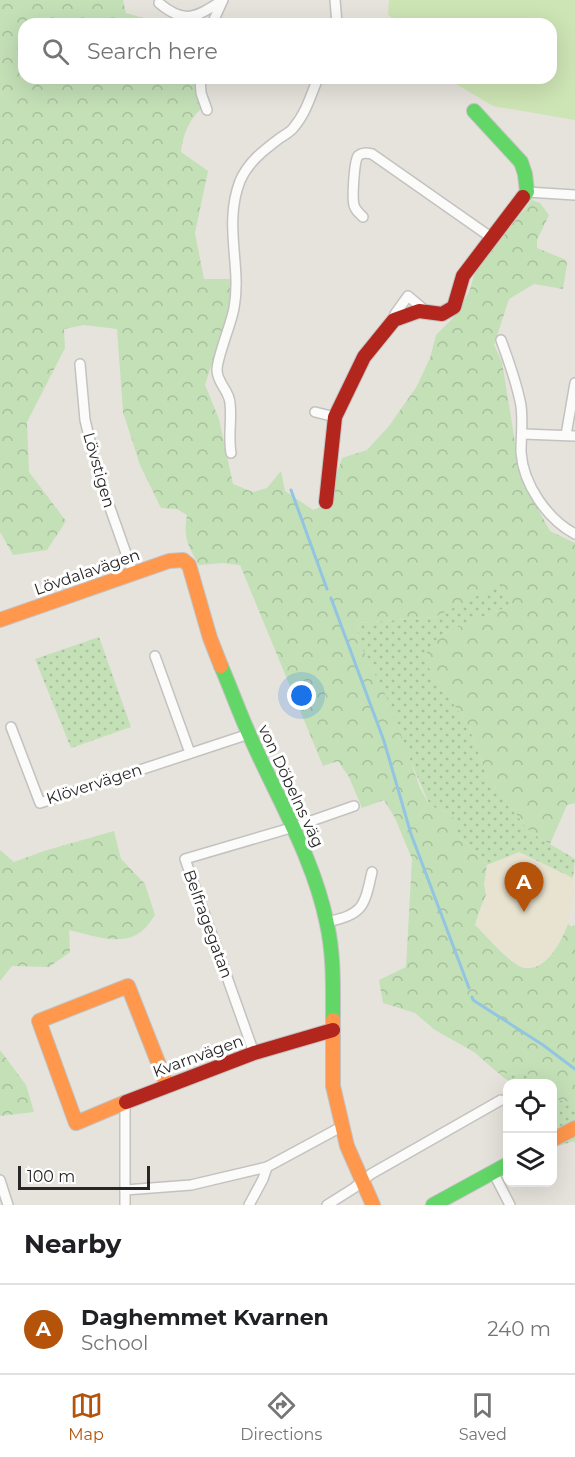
<!DOCTYPE html>
<html lang="en">
<head>
<meta charset="utf-8">
<style>
	:root { --surface:#fff; --page:#f2f2f2; --text:#202124; --muted:#757577; --line:#e0e0e0; --accent:#b45309 }
	body { margin:0; font-family:Montserrat,sans-serif; background:var(--page); color:var(--text) }
	.controls { position:absolute; right:18px; bottom:18px; display:grid; overflow:hidden; border-radius:12px; box-shadow:0 6px 24px #0002 }
	.controls button { width:54px; height:54px; display:grid; place-items:center; padding:0; border:0; border-bottom:2px solid var(--line); background:var(--surface); color:var(--text); font:30px sans-serif }
	.scale { position:absolute; left:18px; bottom:15px; width:132px; box-sizing:border-box; padding-left:6px; border:3px solid #272727; border-top:0; font-size:16px; line-height:21px; white-space:nowrap; color:#272727; -webkit-text-stroke:4px #fff; paint-order:stroke }
	.you { position:absolute; left:302px; top:696px; width:21px; height:21px; margin:-15px; border:4px solid #fff; border-radius:50%; background:#1a73e8; box-shadow:0 0 0 9px #1a73e833 }
	.badge { display:grid; place-items:center; width:39px; height:39px; border-radius:50%; background:var(--accent); color:#fff; font-size:20px; font-weight:700 }
	.pin { position:absolute; translate:-50% -50px; filter:drop-shadow(0 2px 3px #0008) }
	.pin::after { content:''; position:absolute; top:32px; width:21px; height:18px; background:inherit; clip-path:polygon(0 0,100% 0,50% 100%) }
	.list { margin:0; padding:0; list-style:none }
	h2 { display:flex; justify-content:space-between; align-items:center; height:78px; margin:0; padding:0 24px; font-size:26px }
	h2 small { font-size:20px; font-weight:400; color:var(--muted) }
	.list li { display:grid; grid-template-columns:39px 1fr auto; gap:18px; align-items:center; box-sizing:border-box; height:90px; padding:0 24px; border-top:2px solid var(--line) }
	.list b { display:block; font-size:22px; white-space:nowrap }
	.list p { margin:0; font-size:20px; white-space:nowrap; color:var(--muted) }
	.list em { font-size:20px; font-style:normal; color:var(--muted) }
	.icon { flex:none; width:33px; height:33px; fill:none; stroke:currentColor; stroke-width:2; stroke-linecap:round; stroke-linejoin:round }
	.map { position:relative; flex:none; width:575px; height:1205px; overflow:hidden }
	.search { position:absolute; background:var(--surface); box-shadow:0 6px 24px #0002; left:18px; right:18px; top:18px; height:66px; display:flex; align-items:center; gap:15px; box-sizing:border-box; padding:0 21px; border-radius:18px; color:var(--muted); font-size:22px }
	.sheet { height:168px; background:var(--surface) }
	nav { display:flex; justify-content:space-around; align-items:center; box-sizing:border-box; height:84px; border-top:2px solid var(--line); background:var(--surface); font-size:16px; color:var(--muted) }
	nav a { display:grid; justify-items:center; gap:3px }
	nav .on { color:var(--accent) }
	.map>svg:first-child { display:block }
	.education { fill:#e8e3d1 }
	.grass { fill:url(#grass-dots) }
	.forest { fill:url(#forest-crowns) }
	.pitch { fill:#cde4b4 }
	.lines { fill:none; stroke-linecap:round; stroke-linejoin:round }
	.stream { stroke:#93c5e3; stroke-width:3 }
	.street-casing { stroke:#c3c2c1; stroke-width:12 }
	.fast-casing { stroke:#c3c2c1; stroke-width:16 }
	.slow-casing { stroke:#c3c2c1; stroke-width:16 }
	.jam-casing { stroke:#c3c2c1; stroke-width:16 }
	.street { stroke:#fbfbfa; stroke-width:9 }
	.fast { stroke:#63d668; stroke-width:14 }
	.slow { stroke:#ff974d; stroke-width:14 }
	.jam { stroke:#b3261e; stroke-width:14 }
	.labels { text-anchor:middle; dominant-baseline:central; stroke-width:6; stroke-linejoin:round; paint-order:stroke }
	.street-label { font-size:16px; fill:#272727; stroke:#fff }
</style>
</head>
<body>
<div class="map">
<svg width="575" height="1205" viewBox="0 0 575 1205">
	<defs>
		<pattern id="grass-dots" width="8" height="8" patternUnits="userSpaceOnUse" patternTransform="scale(1.5)"><rect width="8" height="8" fill="#c3e0b7"/><path d="M2 2h.1M6 6h.1" fill="none" stroke="#a8c09d" stroke-width="1.8" stroke-linecap="round"/></pattern>
		<pattern id="forest-crowns" width="20" height="18" patternUnits="userSpaceOnUse" patternTransform="scale(1.5)"><rect width="20" height="18" fill="#c3e0b7"/><path d="M2 6a3 3 0 1 1 6 0M12 15a3 3 0 1 1 6 0" fill="none" stroke="#a8c09d"/></pattern>
	</defs>
	<rect width="100%" height="100%" fill="#e6e3dc"/>
	<polygon class="education" points="519,852 573,878 575,892 568,924 557,949 548,958 536,966 525,968 515,963 475,925 480,909 485,900 486,891 484,885 487,865"/>
	<g class="grass">
		<polygon points="502,583 512,605 445,633 427,665 468,725 488,778 530,832 575,859 573,878 519,852 487,865 457,834 450,813 430,806 357,638 359,623 435,617"/>
		<polygon points="99,637 131,727 71,748 35,659"/>
		<polygon points="498,1073 530,1074 539,1083 511,1083"/>
		<polygon points="553,1099 575,1103 575,1144 574,1141 556,1147 553,1140"/>
	</g>
	<g class="forest">
		<path d="M 0,0 L 123,0 L 126,13 L 164,24 L 24,24 L 24,78 L 196,78 L 201,109 C 188,121 183,135 181,152 L 208,171 L 195,233 L 204,279 L 232,279 L 234,295 L 229,327 L 211,366 L 205,385 L 219,419 L 233,484 L 253,492 L 267,488 L 281,471 L 285,491 L 313,510 L 333,503 L 335,479 L 342,458 L 367,450 L 389,426 L 417,386 L 430,358 L 436,335 L 453,318 L 469,292 L 476,269 L 532,200 L 540,203 L 549,215 L 537,240 L 537,248 L 566,260 L 567,264 L 563,289 L 534,284 L 509,299 L 494,345 L 502,362 L 515,442 L 525,486 L 550,531 L 575,543 L 575,803 L 567,805 L 550,844 L 530,832 L 488,778 L 468,725 L 427,665 L 427,649 L 445,633 L 512,605 L 502,584 L 435,617 L 359,623 L 357,638 L 390,704 L 420,788 L 430,806 L 450,813 L 458,827 L 457,834 L 487,865 L 484,885 L 486,895 L 480,909 L 475,925 C 486,935 511,966 525,968 C 547,971 562,940 568,924 L 572,927 L 575,925 L 575,1103 L 553,1099 L 552,1084 L 539,1083 L 530,1074 L 498,1073 L 474,1052 L 435,1030 L 415,1013 L 383,1003 L 379,980 L 406,967 L 412,859 L 395,818 L 384,800 L 362,808 L 349,777 L 338,761 L 323,766 L 240,565 L 223,563 L 199,565 C 188,546 183,538 187,515 L 177,509 L 161,508 L 140,465 L 123,412 L 117,329 L 84,325 L 64,329 L 65,348 L 27,422 L 29,472 L 66,521 L 47,550 L 13,555 L 0,532 Z"/>
		<path d="M 114,831 L 121,859 L 145,884 L 155,915 C 151,920 148,926 143,930 C 124,948 91,935 69,930 L 70,952 L 49,967 L 12,966 L 0,981 L 0,850 L 14,862 L 44,851 Z"/>
		<polygon points="0,1050 26,1085 34,1112 0,1116"/>
	</g>
	<polygon class="pitch" points="389,0 575,0 575,120 493,106 446,78 551,78 551,24 397,24 388,14"/>
	<g class="lines">
		<g class="stream">
			<polyline points="291,490 327,589"/>
			<polyline points="331,598 384,741 411,834 469,988"/>
			<polyline points="472,997 473,1000 543,1045 575,1069"/>
		</g>
		<defs>
			<g id="street">
				<polyline points="335,0 337,24"/>
				<path d="M 159,3 C 185,25 196,17 223,0"/>
				<polyline points="212,24 222,2"/>
				<polyline points="200,78 201,93 207,110"/>
				<polyline points="527,192 575,195"/>
				<path d="M 363,217 C 359,213 355,210 354,205 C 352,198 354,162 358,156 C 362,152 367,153 372,154 L 492,238"/>
				<polyline points="394,320 395,314 408,296 427,312"/>
				<path d="M 501,340 C 509,362 517,383 521,406 C 523,422 521,437 521,452 C 523,484 547,519 575,534"/>
				<polyline points="80,364 85,420 98,474 133,573"/>
				<polyline points="315,412 335,417"/>
				<polyline points="523,434 575,436"/>
				<polyline points="566,435 575,383"/>
				<path d="M 231,453 C 228,436 232,420 230,403 C 229,390 217,383 217,370 C 217,357 231,325 234,308 C 242,266 223,225 240,181 C 248,162 264,150 280,138 C 284,135 291,132 294,127 C 306,113 311,95 318,78"/>
				<polyline points="155,656 190,753"/>
				<polyline points="11,727 40,803 249,734"/>
				<path d="M 327,922 C 363,914 364,908 372,872"/>
				<polyline points="254,1053 185,859 294,827 354,806"/>
				<polyline points="493,1172 510,1205"/>
				<polyline points="0,1180 8,1205"/>
				<polyline points="125,1190 191,1185 267,1167 341,1127"/>
				<polyline points="125,1205 125,1102"/>
				<polyline points="249,1205 263,1179 267,1167"/>
				<polyline points="327,1205 354,1188 371,1174 501,1100"/>
			</g>
			<g id="fast">
				<polyline points="474,111 521,162 525,174 527,192 523,197"/>
				<path d="M 221,666 C 231,689 239,712 249,734 C 276,796 314,858 327,924 C 334,956 333,988 333,1020"/>
				<polyline points="433,1205 508,1164"/>
			</g>
			<g id="slow">
				<polyline points="0,620 169,561 183,560 189,565 210,638 221,666"/>
				<polyline points="333,1020 333,1086 347,1146 373,1205"/>
				<polyline points="126,1102 76,1123 39,1021 128,986 167,1085"/>
				<polyline points="552,1140 575,1128"/>
			</g>
			<g id="jam">
				<polyline points="326,502 335,417 364,357 394,320 419,311 442,314 454,307 463,276 523,197"/>
				<polyline points="126,1102 254,1053 333,1030"/>
			</g>
		</defs>
		<use href="#street" class="street-casing"/>
		<use href="#fast" class="fast-casing"/>
		<use href="#slow" class="slow-casing"/>
		<use href="#jam" class="jam-casing"/>
		<use href="#street" class="street"/>
		<use href="#fast" class="fast"/>
		<use href="#slow" class="slow"/>
		<use href="#jam" class="jam"/>
	</g>
	<g class="labels">
		<g class="street-label">
			<text transform="translate(99 470) rotate(74)">Lövstigen</text>
			<text transform="translate(87 572) rotate(-19)">Lövdalavägen</text>
			<text transform="translate(94 784) rotate(-18)">Klövervägen</text>
			<text transform="translate(291 786) rotate(65)">von Döbelns väg</text>
			<text transform="translate(208 924) rotate(70)">Belfragegatan</text>
			<text transform="translate(198 1056) rotate(-20)">Kvarnvägen</text>
		</g>
	</g>
</svg>
<div class="controls">
<button><svg class="icon" aria-label="locate" viewBox="0 0 24 24"><circle cx="12" cy="12" r="6"/><path d="M12 2v4M12 18v4M2 12h4M18 12h4"/></svg></button>
<button><svg class="icon" aria-label="layers" viewBox="0 0 24 24"><path d="M12 4l9 5-9 5-9-5zM3 14l9 5 9-5"/></svg></button>
</div>
<div class="scale">100 m</div>
<div class="you"></div>
<div class="pin badge" style="left:524px;top:912px">A</div>
<div class="search"><svg class="icon" aria-label="search" viewBox="0 0 24 24"><circle cx="10" cy="10" r="6"/><path d="M15 15l6 6"/></svg>Search here</div>
</div>
<section class="sheet">
<h2>Nearby<small></small></h2>
<ul class="list">
<li><span class="badge">A</span><div><b>Daghemmet Kvarnen</b><p>School</p></div><em>240 m</em></li>
</ul>
</section>
<nav>
<a class="on"><svg class="icon" aria-label="map" viewBox="0 0 24 24"><path d="M3 6l6-2 6 2 6-2v14l-6 2-6-2-6 2zM9 4v14M15 6v14"/></svg>Map</a>
<a><svg class="icon" aria-label="directions" viewBox="0 0 24 24"><path d="M12 3l9 9-9 9-9-9zM9 14v-3h6M13 9l2 2-2 2"/></svg>Directions</a>
<a><svg class="icon" aria-label="saved" viewBox="0 0 24 24"><path d="M7 4h10v16l-5-4-5 4z"/></svg>Saved</a>
</nav>
</body>
</html>
